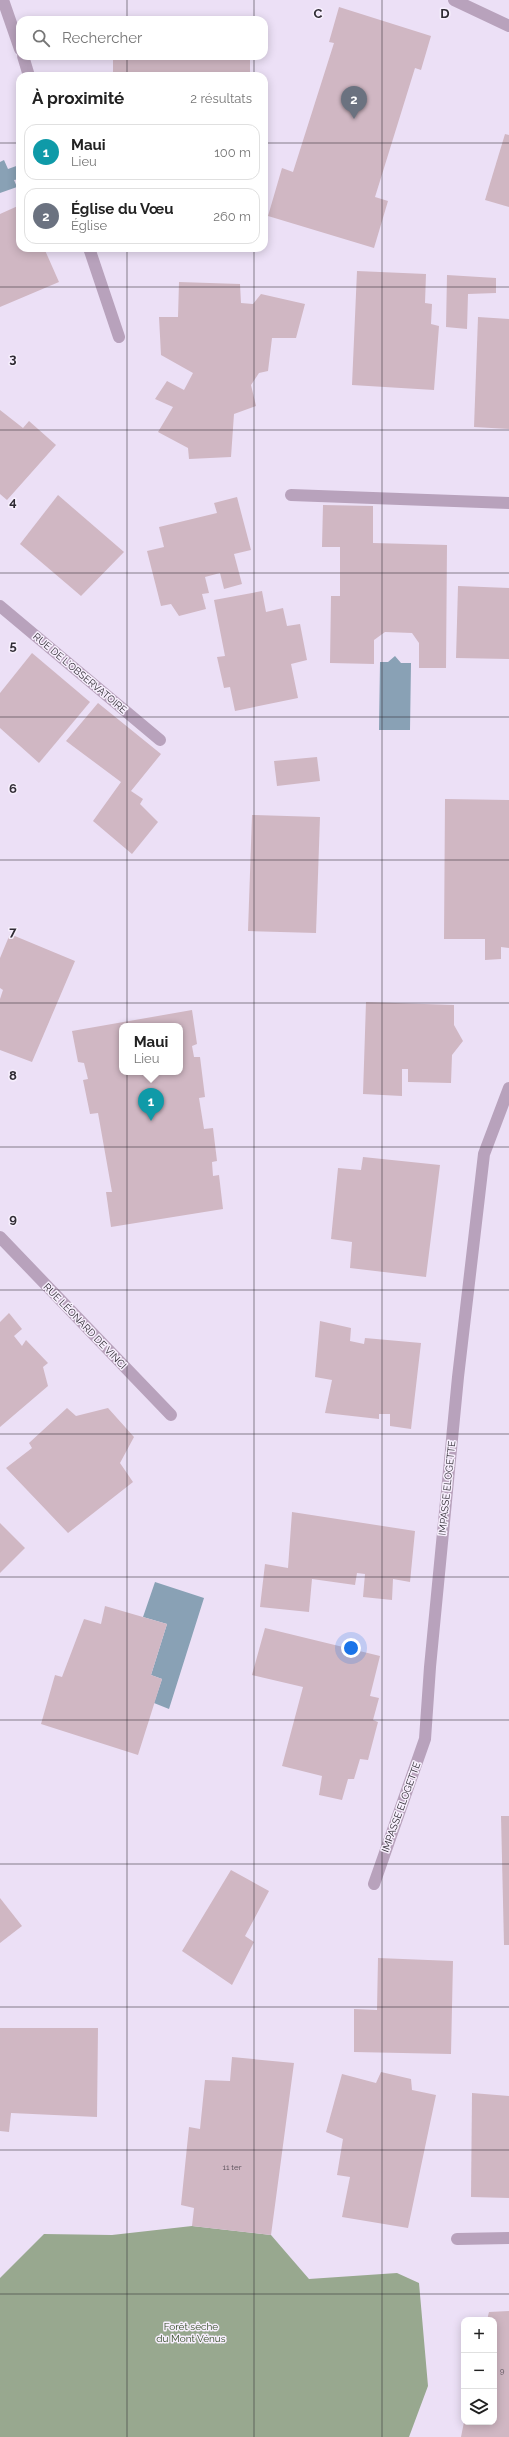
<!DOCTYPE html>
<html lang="fr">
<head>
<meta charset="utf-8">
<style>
	:root { --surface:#fff; --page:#f2f2f2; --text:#222; --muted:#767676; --line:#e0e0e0; --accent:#d93025 }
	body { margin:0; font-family:Raleway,sans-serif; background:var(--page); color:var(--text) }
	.controls { position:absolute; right:12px; bottom:12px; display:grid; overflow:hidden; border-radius:8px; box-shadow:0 2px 10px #0003 }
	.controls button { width:36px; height:36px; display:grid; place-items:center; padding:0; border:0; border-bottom:1px solid var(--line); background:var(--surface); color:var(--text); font:20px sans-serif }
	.you { position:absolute; left:351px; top:1648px; width:14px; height:14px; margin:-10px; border:3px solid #fff; border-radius:50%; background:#1a73e8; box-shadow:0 0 0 6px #1a73e833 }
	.badge { display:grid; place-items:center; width:26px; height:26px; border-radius:50%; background:var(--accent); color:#fff; font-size:13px; font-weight:700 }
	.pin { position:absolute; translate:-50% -33px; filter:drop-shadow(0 1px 2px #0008) }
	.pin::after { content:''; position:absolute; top:21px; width:14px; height:12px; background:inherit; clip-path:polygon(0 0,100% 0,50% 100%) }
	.popup { position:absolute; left:119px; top:1023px; width:64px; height:52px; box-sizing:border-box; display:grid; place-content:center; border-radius:8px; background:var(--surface); filter:drop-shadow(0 1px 3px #0005); font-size:13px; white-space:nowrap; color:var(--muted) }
	.popup b { font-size:15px; color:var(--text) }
	.popup::after { content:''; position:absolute; left:50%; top:100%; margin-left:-8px; border:8px solid transparent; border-top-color:var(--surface) }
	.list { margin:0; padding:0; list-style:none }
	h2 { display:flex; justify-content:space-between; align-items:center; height:52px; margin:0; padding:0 16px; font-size:17px }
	h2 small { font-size:13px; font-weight:400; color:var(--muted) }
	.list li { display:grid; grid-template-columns:26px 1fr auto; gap:12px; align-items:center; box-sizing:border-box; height:56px; margin:0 8px 8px; padding:0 8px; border:1px solid var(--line); border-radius:12px }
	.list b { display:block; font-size:15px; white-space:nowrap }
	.list p { margin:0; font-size:13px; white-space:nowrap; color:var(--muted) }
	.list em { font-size:13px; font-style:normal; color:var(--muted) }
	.icon { flex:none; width:22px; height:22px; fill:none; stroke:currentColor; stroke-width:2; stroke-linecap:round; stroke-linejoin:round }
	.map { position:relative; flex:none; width:509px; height:2437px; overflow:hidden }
	.search { position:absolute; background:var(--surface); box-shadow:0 2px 10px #0003; left:16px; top:16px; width:252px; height:44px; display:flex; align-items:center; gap:10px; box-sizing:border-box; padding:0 14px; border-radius:12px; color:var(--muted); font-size:15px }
	.panel { position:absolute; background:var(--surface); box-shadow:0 2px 10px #0003; left:16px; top:72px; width:252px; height:180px; border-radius:12px }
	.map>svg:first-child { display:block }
	.forest { fill:#98a88f }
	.water { fill:#89a1b5 }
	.building { fill:#d0b7c3; fill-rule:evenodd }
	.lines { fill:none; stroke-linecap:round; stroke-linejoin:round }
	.lane { stroke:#b8a2bc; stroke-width:12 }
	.street { stroke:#b8a2bc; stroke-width:12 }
	.grid { fill:none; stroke:#302c34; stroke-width:1; stroke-opacity:0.55 }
	.labels { text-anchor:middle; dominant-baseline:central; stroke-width:3; stroke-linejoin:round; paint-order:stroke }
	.number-label { font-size:8px; fill:#584f58 }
	.street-label { font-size:10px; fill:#302c34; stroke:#f7effd }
	.park-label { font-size:10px; fill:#324b24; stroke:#f7effd }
	.grid-label { font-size:13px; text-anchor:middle; font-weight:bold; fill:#302c34; stroke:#f7effd; stroke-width:3; stroke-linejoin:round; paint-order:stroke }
</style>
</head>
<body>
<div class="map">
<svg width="509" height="2437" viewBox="0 0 509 2437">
	<rect width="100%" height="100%" fill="#ece0f6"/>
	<polygon class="forest" points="192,2226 271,2235 309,2279 397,2273 419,2283 428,2386 409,2437 0,2437 0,2278 44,2234 112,2235"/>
	<g class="water">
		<polygon points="4,160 8,169 19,165 20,179 14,180 17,187 0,193 0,162"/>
		<polygon points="395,656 401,663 411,663 410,730 379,730 380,662 388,662"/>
		<polygon points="155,1582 204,1598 169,1709 154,1703 162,1679 151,1675 167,1624 143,1617"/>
	</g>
	<g class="building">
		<polygon points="339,7 431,36 421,70 415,68 375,197 388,201 374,248 268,216 282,168 293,172 334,43 329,42"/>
		<polygon points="114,18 134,19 134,20 114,20"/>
		<rect x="113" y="56" width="137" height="20"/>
		<polygon points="505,134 509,135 509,207 485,200"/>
		<polygon points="20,205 20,248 44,248 59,282 0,307 0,214"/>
		<polygon points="357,271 426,274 425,303 432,304 431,324 439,326 434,390 352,385"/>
		<polygon points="447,275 496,278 496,293 468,294 467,329 446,327"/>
		<polygon points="179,282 240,284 241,303 253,304 261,294 305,304 296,338 272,338 268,371 259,373 251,385 256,406 234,414 231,457 189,459 188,448 158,432 173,407 155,399 167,381 184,390 193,373 161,355 159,317 178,317"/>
		<polygon points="478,317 509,319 509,429 474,427"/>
		<polygon points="0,410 23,428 29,421 56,445 7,500 0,494"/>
		<polygon points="58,495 124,552 81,596 20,544"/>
		<polygon points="237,497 251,550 234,554 242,584 224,589 220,573 205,577 209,593 202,594 206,609 179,616 171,604 161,606 147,551 164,547 159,527 217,513 214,503"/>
		<polygon points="323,505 373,506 373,543 447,545 446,668 419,668 419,643 412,633 385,632 374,640 374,664 330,663 331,596 340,596 340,547 322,547"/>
		<polygon points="458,586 509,588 509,659 456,658"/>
		<polygon points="262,591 266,612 283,608 287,626 300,624 307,660 291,664 298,698 235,711 230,687 224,688 217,657 225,656 214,600"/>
		<polygon points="32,653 90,702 39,763 0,728 0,693"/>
		<polygon points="98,703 161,754 131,791 143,799 140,804 158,822 132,854 93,821 121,782 66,741"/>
		<polygon points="317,757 320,781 277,786 274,761"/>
		<polygon points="445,799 509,800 509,948 501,947 501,959 485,960 485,939 444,939"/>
		<polygon points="252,815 320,817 316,933 248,931"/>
		<polygon points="10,934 75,961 32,1062 0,1050 0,999 3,990 0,988 0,958"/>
		<polygon points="366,1002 454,1005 454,1025 463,1041 452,1055 451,1083 408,1082 408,1069 402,1069 402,1096 363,1094"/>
		<path d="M 192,1010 L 197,1044 L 192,1046 L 194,1057 L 200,1057 L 205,1097 L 199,1098 L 204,1129 L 213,1128 L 217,1161 L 212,1162 L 213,1176 L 219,1175 L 223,1209 L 111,1227 L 106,1192 L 112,1192 L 98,1113 L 90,1114 L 83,1080 L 88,1079 L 84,1063 L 78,1062 L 72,1031 ZM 122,1026 L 180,1026 L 180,1072 L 122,1072 Z"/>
		<polygon points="363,1157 440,1165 426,1277 350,1268 352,1242 331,1239 338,1168 361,1170"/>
		<polygon points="9,1313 22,1329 14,1336 22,1346 26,1340 48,1363 43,1367 48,1386 0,1427 0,1322"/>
		<polygon points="320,1321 351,1328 350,1341 364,1344 365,1338 421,1343 411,1429 390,1426 390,1414 379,1414 379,1419 325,1413 332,1380 315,1377"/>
		<polygon points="67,1408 76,1416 108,1408 134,1437 120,1463 133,1482 68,1533 6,1468 32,1448 29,1443"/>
		<polygon points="292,1512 415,1531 410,1582 393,1579 392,1600 363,1597 365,1574 357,1573 355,1585 312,1579 309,1612 260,1607 265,1564 288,1568"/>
		<polygon points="0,1523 25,1548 0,1573"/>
		<polygon points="105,1606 167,1624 151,1675 162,1679 138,1755 41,1724 55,1675 62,1677 84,1619 101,1624"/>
		<polygon points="265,1628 380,1656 370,1696 379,1698 373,1720 378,1722 368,1760 360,1759 354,1779 348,1779 342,1800 319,1795 322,1776 282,1766 303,1687 252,1675"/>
		<polygon points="501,1816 509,1816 509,1945 504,1945"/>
		<polygon points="231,1870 269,1891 245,1936 254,1942 232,1985 182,1951"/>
		<polygon points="0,1898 22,1926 0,1943"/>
		<polygon points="378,1958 453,1961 451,2054 354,2052 354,2009 377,2010"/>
		<polygon points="0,2028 98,2028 97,2117 11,2113 9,2132 0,2131"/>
		<polygon points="232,2057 294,2063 271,2235 192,2226 194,2208 181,2205 189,2127 200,2129 205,2080 230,2081"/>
		<polygon points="381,2072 411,2079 412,2090 436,2095 408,2228 342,2217 350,2177 337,2175 343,2139 326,2132 342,2074 376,2083"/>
		<polygon points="472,2093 509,2096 509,2198 471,2197"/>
		<polygon points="509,2311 509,2437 461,2437 464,2422 494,2422 494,2320 487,2320 489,2312"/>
	</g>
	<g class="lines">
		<g class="lane">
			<polyline points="291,495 509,503"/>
			<polyline points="457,2239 509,2238"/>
		</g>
		<g class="street">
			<polyline points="3,0 20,49"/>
			<polyline points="454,0 509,26"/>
			<polyline points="23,56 29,76"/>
			<polyline points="89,248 119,337"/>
			<polyline points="0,606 160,740"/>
			<polyline points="0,1237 171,1415"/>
			<polyline points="374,1884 425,1739 430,1667 458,1377 484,1154 509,1088"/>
		</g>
	</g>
	<path class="grid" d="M 127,0 L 127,20M 254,0 L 254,20M 382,0 L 382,2437M 127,56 L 127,76M 254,56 L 254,76M 0,143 L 20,143M 264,143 L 509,143M 127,248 L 127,2437M 254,248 L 254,2437M 0,287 L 509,287M 0,430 L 509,430M 0,573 L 509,573M 0,717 L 509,717M 0,860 L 509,860M 0,1003 L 509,1003M 0,1147 L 509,1147M 0,1290 L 509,1290M 0,1434 L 509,1434M 0,1577 L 509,1577M 0,1720 L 509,1720M 0,1864 L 509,1864M 0,2007 L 509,2007M 0,2150 L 509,2150M 0,2294 L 509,2294"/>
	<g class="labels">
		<g class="number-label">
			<text x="232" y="2167">11 ter</text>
			<text x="502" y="2371">9</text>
		</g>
		<g class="street-label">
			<text transform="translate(80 673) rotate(40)">RUE DE L'OBSERVATOIRE</text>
			<text transform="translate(85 1326) rotate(46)">RUE LÉONARD DE VINCI</text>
			<text transform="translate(447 1488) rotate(-84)">IMPASSE ELOGETTE</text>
			<text transform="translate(401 1807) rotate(-70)">IMPASSE ELOGETTE</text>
		</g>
		<g class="park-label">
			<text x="191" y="2326">Forêt sèche<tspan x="191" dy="12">du Mont Vénus</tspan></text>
		</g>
	</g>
	<g class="grid-label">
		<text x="318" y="18">C</text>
		<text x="445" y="18">D</text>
		<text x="13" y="363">3</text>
		<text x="13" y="506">4</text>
		<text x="13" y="650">5</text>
		<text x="13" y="793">6</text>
		<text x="13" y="936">7</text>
		<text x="13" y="1080">8</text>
		<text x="13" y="1223">9</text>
	</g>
</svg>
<div class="controls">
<button>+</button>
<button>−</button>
<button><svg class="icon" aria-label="layers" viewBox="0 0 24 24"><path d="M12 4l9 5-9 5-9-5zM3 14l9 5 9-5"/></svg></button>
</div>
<div class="you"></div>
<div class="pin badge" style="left:151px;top:1121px;background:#0f9aa8">1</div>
<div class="popup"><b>Maui</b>Lieu</div>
<div class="pin badge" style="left:354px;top:119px;background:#6b7280">2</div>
<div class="search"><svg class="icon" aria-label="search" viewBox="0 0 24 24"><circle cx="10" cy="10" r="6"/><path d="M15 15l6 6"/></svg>Rechercher</div>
<section class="panel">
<h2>À proximité<small>2 résultats</small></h2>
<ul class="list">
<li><span class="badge" style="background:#0f9aa8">1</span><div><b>Maui</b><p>Lieu</p></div><em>100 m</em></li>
<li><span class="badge" style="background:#6b7280">2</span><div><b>Église du Vœu</b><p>Église</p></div><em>260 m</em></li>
</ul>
</section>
</div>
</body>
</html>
